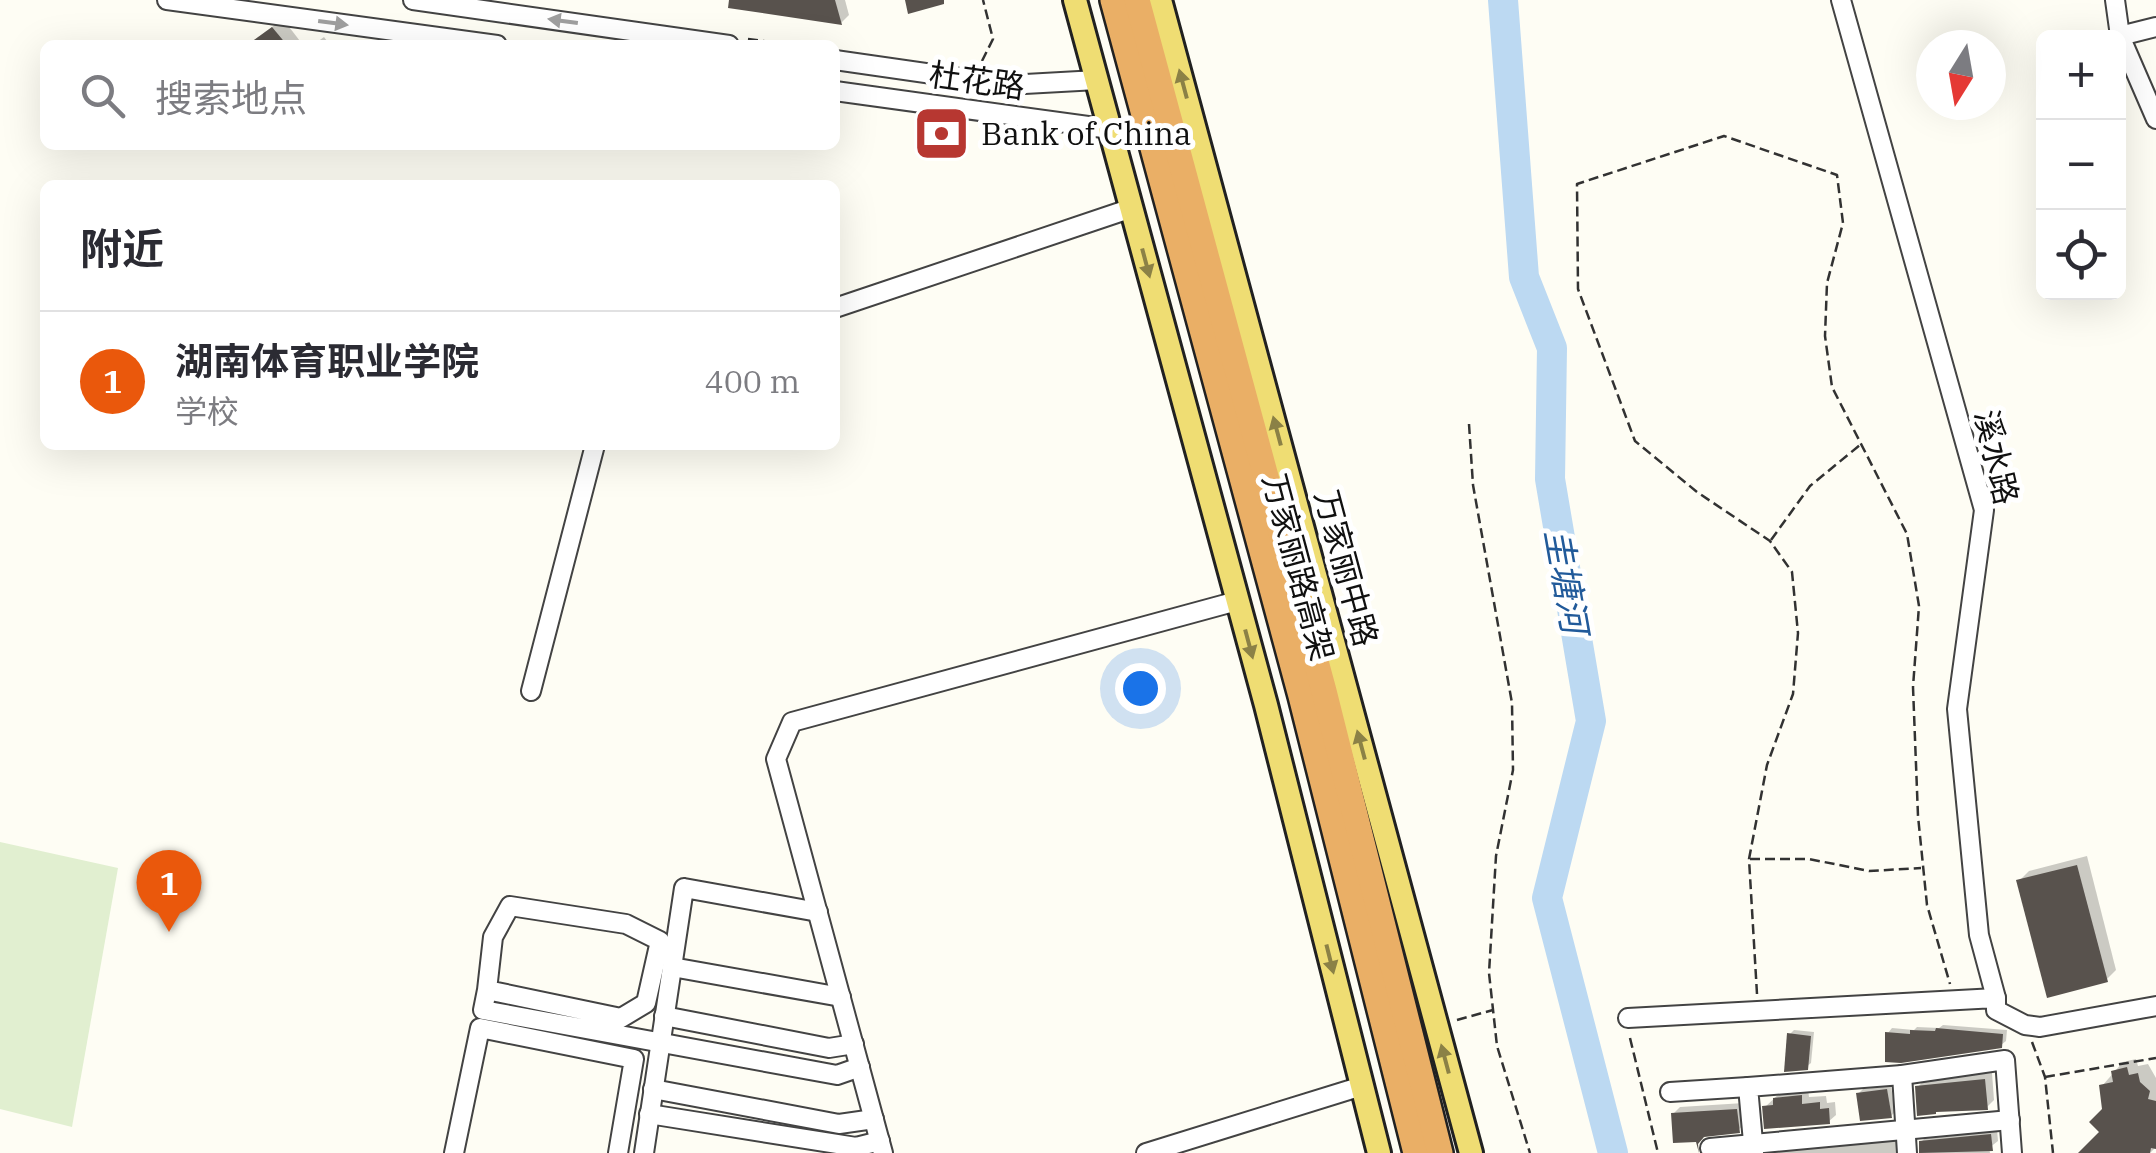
<!DOCTYPE html>
<html lang="zh">
<head>
<meta charset="utf-8">
<style>
	:root { --surface:#fff; --page:#f7f7f7; --text:#2b2b33; --muted:#7c7c81; --line:#e1e1e2; --accent:#ea580c }
	body { margin:0; font-family:"IBM Plex Serif","Noto Sans SC",serif; background:var(--page); color:var(--text) }
	.controls { position:absolute; right:30px; top:30px; display:grid; overflow:hidden; border-radius:15px; box-shadow:0 10px 40px #0002 }
	.controls button { width:90px; height:90px; display:grid; place-items:center; padding:0; border:0; border-bottom:2px solid var(--line); background:var(--surface); color:var(--text); font:50px sans-serif }
	.compass { position:absolute; left:1916px; top:30px; width:90px; height:90px; border-radius:50%; background:var(--surface); box-shadow:0 10px 40px #0002; rotate:191deg }
	.you { position:absolute; left:1140px; top:688px; width:35px; height:35px; margin:-25px; border:8px solid #fff; border-radius:50%; background:#1a73e8; box-shadow:0 0 0 15px #1a73e833 }
	.badge { display:grid; place-items:center; width:65px; height:65px; border-radius:50%; background:var(--accent); color:#fff; font-size:32px; font-weight:700 }
	.pin { position:absolute; translate:-50% -82px; filter:drop-shadow(0 2px 5px #0008) }
	.pin::after { content:''; position:absolute; top:52px; width:35px; height:30px; background:inherit; clip-path:polygon(0 0,100% 0,50% 100%) }
	.list { margin:0; padding:0; list-style:none }
	h2 { display:flex; justify-content:space-between; align-items:center; height:130px; margin:0; padding:0 40px; font-size:42px }
	h2 small { font-size:32px; font-weight:400; color:var(--muted) }
	.list li { display:grid; grid-template-columns:65px 1fr auto; gap:30px; align-items:center; box-sizing:border-box; height:140px; padding:0 40px; border-top:2px solid var(--line) }
	.list b { display:block; font-size:38px; white-space:nowrap }
	.list p { margin:0; font-size:32px; white-space:nowrap; color:var(--muted) }
	.list em { font-size:32px; font-style:normal; color:var(--muted) }
	.icon { flex:none; width:55px; height:55px; fill:none; stroke:currentColor; stroke-width:2; stroke-linecap:round; stroke-linejoin:round }
	.map { position:relative; flex:none; width:2156px; height:1153px; overflow:hidden }
	.search { position:absolute; background:var(--surface); box-shadow:0 10px 40px #0002; left:40px; top:40px; width:800px; height:110px; display:flex; align-items:center; gap:25px; box-sizing:border-box; padding:0 35px; border-radius:15px; color:var(--muted); font-size:38px }
	.panel { position:absolute; background:var(--surface); box-shadow:0 10px 40px #0002; left:40px; top:180px; width:800px; height:270px; border-radius:15px }
	.map>svg:first-child { display:block }
	.pitch { fill:#e1efd0 }
	.shadow { fill:#0003 }
	.lines { fill:none; stroke-linecap:round; stroke-linejoin:round }
	.river { stroke:#bcd9f2; stroke-width:30 }
	.building { fill:#58524d }
	.minor-casing { stroke:#434343; stroke-width:22 }
	.major-casing { stroke:#212121; stroke-width:28 }
	.highway-casing { stroke:#212121; stroke-width:30 }
	.path { stroke:#323232; stroke-width:2.5; stroke-dasharray:10 5; stroke-linecap:butt }
	.minor { stroke:#fff; stroke-width:18 }
	.major { stroke:#efdd73; stroke-width:22 }
	.highway { stroke:#eaaf66; stroke-width:25 }
	.oneway { fill:#9f9f9f }
	.oneway2 { fill:#8b8146 }
	.labels { text-anchor:middle; dominant-baseline:central; stroke-width:10; stroke-linejoin:round; paint-order:stroke }
	.street-label { font-size:32px; fill:#101010; stroke:#fff }
	.poi-label { font-size:32px; fill:#101010; stroke:#fff; text-anchor:start }
	.water-label { font-size:35px; font-style:italic; fill:#215a9a; stroke:#fff }
</style>
</head>
<body>
<div class="map">
<svg width="2156" height="1153" viewBox="0 0 2156 1153">
	<rect width="100%" height="100%" fill="#fefdf4"/>
	<polygon class="pitch" points="0,842 118,868 72,1127 0,1109"/>
	<g class="shadow">
		<polygon points="746,0 845,0 849,15 841,23"/>
		<polygon points="283,19 303,45 250,45 257,38"/>
		<polygon points="324,37 330,45 313,45"/>
		<polygon points="2087,856 2116,970 2106,980 2019,881 2029,871"/>
		<polygon points="1943,1025 2007,1030 2006,1041 2001,1045 1888,1033 1892,1028 1914,1030 1917,1027 1939,1028"/>
		<polygon points="1794,1030 1814,1032 1811,1063 1806,1067 1790,1034"/>
		<polygon points="2136,1059 2138,1066 2148,1064 2156,1078 2156,1147 2150,1153 2091,1153 2102,1132 2105,1109 2102,1086 2123,1062"/>
		<polygon points="1992,1073 1994,1100 1987,1107 1918,1087 1925,1079"/>
		<polygon points="1891,1086 1895,1112 1891,1116 1858,1094 1863,1089"/>
		<polygon points="1808,1089 1809,1097 1826,1096 1827,1103 1835,1102 1836,1115 1828,1122 1765,1107 1782,1091"/>
		<polygon points="1744,1103 1746,1123 1738,1130 1673,1114 1680,1107"/>
		<polygon points="1997,1129 1998,1141 1989,1148 1990,1153 1921,1153 1921,1142 1928,1135"/>
		<polygon points="1900,1138 1903,1153 1772,1153 1775,1150"/>
	</g>
	<g class="lines">
		<polyline class="river" points="1503,0 1524,277 1552,348 1550,479 1591,721 1547,898 1613,1153"/>
	</g>
	<g class="building">
		<polygon points="729,0 835,0 842,25 728,8"/>
		<polygon points="905,0 944,0 944,4 908,14"/>
		<polygon points="272,27 287,45 247,45"/>
		<polygon points="2077,865 2108,982 2047,998 2016,880"/>
		<polygon points="1936,1028 2003,1034 2002,1048 1901,1063 1885,1062 1885,1032 1910,1034 1910,1030 1935,1031"/>
		<polygon points="1787,1033 1811,1036 1808,1070 1784,1072"/>
		<polygon points="2127,1067 2129,1075 2138,1073 2140,1082 2150,1091 2148,1099 2156,1101 2156,1149 2151,1148 2150,1153 2078,1153 2099,1132 2089,1122 2102,1109 2099,1085 2113,1082 2111,1071"/>
		<polygon points="1985,1079 1988,1110 1936,1112 1936,1114 1917,1116 1915,1086"/>
		<polygon points="1887,1089 1892,1118 1860,1121 1856,1093"/>
		<polygon points="1802,1095 1802,1104 1820,1102 1820,1109 1829,1108 1830,1124 1764,1129 1762,1106 1773,1105 1773,1098"/>
		<polygon points="1737,1109 1740,1133 1704,1137 1698,1144 1699,1153 1696,1142 1673,1143 1671,1113"/>
		<polygon points="1991,1134 1993,1151 1919,1153 1919,1141"/>
	</g>
	<g class="lines">
		<defs>
			<g id="minor">
				<polyline points="167,0 497,45"/>
				<polyline points="413,0 729,45"/>
				<polyline points="1841,0 1984,510 1957,709 1979,935 1996,998"/>
				<polyline points="2115,0 2120,36 2156,119"/>
				<polyline points="2120,36 2156,27"/>
				<polyline points="835,60 1009,85 1097,80"/>
				<polyline points="835,91 1110,129"/>
				<polyline points="835,308 1132,208"/>
				<polyline points="531,691 595,445"/>
				<polyline points="672,967 841,997"/>
				<polyline points="487,990 493,937 510,906 626,924 660,941 646,1003 621,1018 487,990 483,1010 837,1075 860,1067"/>
				<polyline points="664,1016 829,1048 854,1044"/>
				<polyline points="1628,1018 1996,998 1996,1010 2025,1025 2040,1027 2156,1006"/>
				<polyline points="1902,1075 2005,1060 2012,1153"/>
				<polyline points="653,1089 839,1124 874,1119"/>
				<polyline points="1670,1092 1748,1087"/>
				<polyline points="649,1114 856,1147 880,1141"/>
				<polyline points="1710,1148 2010,1120"/>
				<polyline points="454,1153 480,1028 634,1059 618,1153"/>
				<polyline points="644,1153 684,888 818,912"/>
				<polyline points="883,1153 776,759 792,722 1237,601"/>
				<polyline points="1146,1153 1362,1086"/>
				<polyline points="1754,1153 1748,1087 1902,1075 1907,1153"/>
			</g>
			<g id="major">
				<polyline points="1075,0 1266,705 1379,1153"/>
				<polyline points="1160,0 1471,1153"/>
			</g>
			<g id="highway">
				<polyline points="1113,0 1301,696 1416,1153"/>
				<polyline points="1137,0 1324,691 1440,1153"/>
			</g>
		</defs>
		<use href="#minor" class="minor-casing"/>
		<use href="#major" class="major-casing"/>
		<use href="#highway" class="highway-casing"/>
		<g class="path">
			<polyline points="748,39 795,45"/>
			<polyline points="982,61 993,39 983,0"/>
			<polyline points="1469,424 1473,485 1512,703 1513,770 1496,856 1489,973 1497,1046 1530,1153"/>
			<polyline points="1771,540 1810,486 1860,445"/>
			<polyline points="1750,859 1809,859 1869,871 1921,868"/>
			<polyline points="1757,994 1749,859 1767,765 1793,694 1798,633 1792,572 1770,541 1697,492 1635,441 1578,289 1577,184 1724,136 1837,175 1843,223 1827,283 1825,336 1832,387 1907,534 1919,606 1913,687 1918,816 1927,905 1950,984"/>
			<polyline points="1457,1020 1493,1010"/>
			<polyline points="1630,1038 1658,1153"/>
			<polyline points="2032,1042 2045,1077 2053,1153"/>
			<polyline points="2045,1077 2156,1058"/>
		</g>
		<use href="#minor" class="minor"/>
		<use href="#major" class="major"/>
		<use href="#highway" class="highway"/>
	</g>
	<defs><path id="oneway-solid" d="M-6-.8H1V-3.2L6.5 0L1 3.2V.8H-6Z" transform="scale(2.5)"/></defs>
	<g class="oneway">
		<use href="#oneway-solid" transform="translate(563 21) rotate(-172)"/>
		<use href="#oneway-solid" transform="translate(333 23) rotate(8)"/>
	</g>
	<g class="oneway2">
		<use href="#oneway-solid" transform="translate(1183 84) rotate(-105)"/>
		<use href="#oneway-solid" transform="translate(1146 263) rotate(75)"/>
		<use href="#oneway-solid" transform="translate(1277 431) rotate(-105)"/>
		<use href="#oneway-solid" transform="translate(1249 644) rotate(75)"/>
		<use href="#oneway-solid" transform="translate(1361 745) rotate(-105)"/>
		<use href="#oneway-solid" transform="translate(1330 959) rotate(76)"/>
		<use href="#oneway-solid" transform="translate(1445 1059) rotate(-105)"/>
	</g>
	<defs>
		<symbol id="bank-square" viewBox="-11 -11 22 22"><rect x="-9" y="-9" width="18" height="18" rx="4" fill="#b73731" stroke="#fff"/><path d="M-6-4H6V4H-6ZM0-2.3a2.3 2.3 0 1 0 0 4.6a2.3 2.3 0 1 0 0-4.6Z" fill="#fff"/></symbol>
	</defs>
	<g fill-rule="evenodd">
		<use href="#bank-square" x="910" y="102" width="63" height="63"/>
	</g>
	<g class="labels">
		<g class="street-label">
			<text transform="translate(977 80) rotate(8)">杜花路</text>
			<text transform="translate(1997 457) rotate(77)">溪水路</text>
			<text transform="translate(1299 567) rotate(75)">万家丽路高架</text>
			<text transform="translate(1347 568) rotate(75)">万家丽中路</text>
		</g>
		<g class="poi-label">
			<text x="981" y="133">Bank of China</text>
		</g>
		<g class="water-label">
			<text transform="translate(1567 581) rotate(80)">圭塘河</text>
		</g>
	</g>
</svg>
<div class="controls">
<button>+</button>
<button>−</button>
<button><svg class="icon" aria-label="locate" viewBox="0 0 24 24"><circle cx="12" cy="12" r="6"/><path d="M12 2v4M12 18v4M2 12h4M18 12h4"/></svg></button>
</div>
<svg class="compass" viewBox="-18 -18 36 36"><path d="M0-13l5 13h-10z" fill="#e53935"/><path d="M0 13l5-13h-10z" fill="#7c7c81"/></svg>
<div class="you"></div>
<div class="pin badge" style="left:169px;top:932px">1</div>
<div class="search"><svg class="icon" aria-label="search" viewBox="0 0 24 24"><circle cx="10" cy="10" r="6"/><path d="M15 15l6 6"/></svg>搜索地点</div>
<section class="panel">
<h2>附近<small></small></h2>
<ul class="list">
<li><span class="badge">1</span><div><b>湖南体育职业学院</b><p>学校</p></div><em>400 m</em></li>
</ul>
</section>
</div>
</body>
</html>
